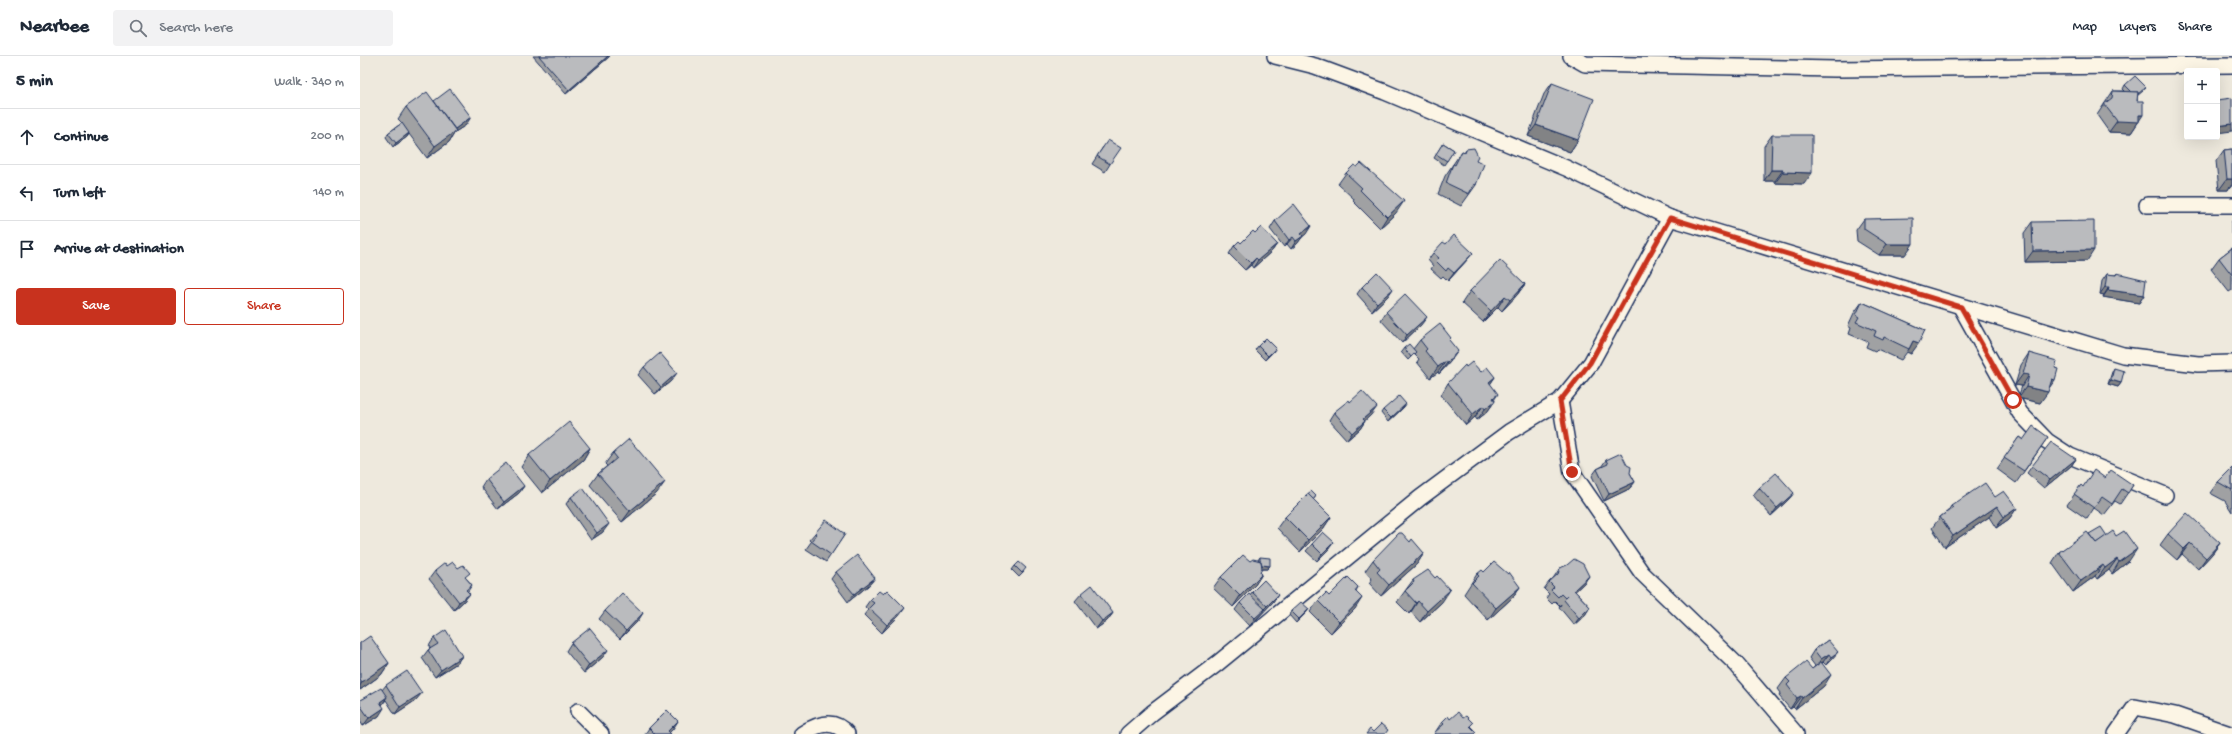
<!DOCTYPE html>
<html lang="en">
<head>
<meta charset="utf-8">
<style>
	:root { --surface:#fff; --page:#f2f2f3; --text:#1f2937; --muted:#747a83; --line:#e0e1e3; --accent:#c8321e }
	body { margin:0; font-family:"Gochi Hand",sans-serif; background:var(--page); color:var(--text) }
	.controls { position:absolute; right:12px; top:12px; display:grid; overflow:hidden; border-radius:4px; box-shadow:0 4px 16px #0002 }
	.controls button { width:36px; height:36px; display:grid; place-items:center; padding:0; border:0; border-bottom:1px solid var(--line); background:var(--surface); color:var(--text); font:20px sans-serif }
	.stop { position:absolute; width:12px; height:12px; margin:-9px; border:3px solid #c8321e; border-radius:50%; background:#fff }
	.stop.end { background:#c8321e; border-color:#fff; box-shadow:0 1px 4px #0008 }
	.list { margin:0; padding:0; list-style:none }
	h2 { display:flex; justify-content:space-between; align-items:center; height:52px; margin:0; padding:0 16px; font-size:17px }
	h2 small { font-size:13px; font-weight:400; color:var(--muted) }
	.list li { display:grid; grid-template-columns:26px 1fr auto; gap:12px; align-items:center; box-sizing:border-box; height:56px; padding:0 16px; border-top:1px solid var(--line) }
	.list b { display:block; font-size:15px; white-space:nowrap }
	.list em { font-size:13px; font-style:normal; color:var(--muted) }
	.actions { display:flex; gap:8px; padding:12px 16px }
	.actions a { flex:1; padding:9px 0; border:1px solid var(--accent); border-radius:4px; text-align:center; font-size:14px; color:var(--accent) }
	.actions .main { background:var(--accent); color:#fff }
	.icon { flex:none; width:22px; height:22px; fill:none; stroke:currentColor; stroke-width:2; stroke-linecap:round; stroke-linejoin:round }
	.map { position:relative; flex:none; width:1872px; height:678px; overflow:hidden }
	header { display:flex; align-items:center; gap:24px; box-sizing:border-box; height:56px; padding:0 20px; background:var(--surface); border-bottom:1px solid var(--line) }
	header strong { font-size:19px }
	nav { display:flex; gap:22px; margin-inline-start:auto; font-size:14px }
	.search { width:280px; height:36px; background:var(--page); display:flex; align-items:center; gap:10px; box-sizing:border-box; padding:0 14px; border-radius:4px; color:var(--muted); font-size:15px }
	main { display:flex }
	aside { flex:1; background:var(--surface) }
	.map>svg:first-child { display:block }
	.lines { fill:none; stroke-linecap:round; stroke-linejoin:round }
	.street-casing { stroke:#1b2f5e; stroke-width:18 }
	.street { stroke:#fcf5e5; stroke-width:15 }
	.wall { fill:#a0a1a3; stroke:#1b2f5e }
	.shaded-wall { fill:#828385; stroke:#1b2f5e }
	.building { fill:#babbbe; stroke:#1b2f5e }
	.route { stroke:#c8321e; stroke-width:5 }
</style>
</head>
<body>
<header>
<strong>Nearbee</strong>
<div class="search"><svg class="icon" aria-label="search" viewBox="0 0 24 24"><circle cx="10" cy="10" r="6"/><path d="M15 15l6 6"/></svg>Search here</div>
<nav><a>Map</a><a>Layers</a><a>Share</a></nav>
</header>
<main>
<aside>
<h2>5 min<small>Walk · 340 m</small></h2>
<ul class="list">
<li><svg class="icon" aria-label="ahead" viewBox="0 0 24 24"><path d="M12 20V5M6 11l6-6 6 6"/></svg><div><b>Continue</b></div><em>200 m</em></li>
<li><svg class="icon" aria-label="left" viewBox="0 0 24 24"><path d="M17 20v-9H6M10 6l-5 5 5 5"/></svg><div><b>Turn left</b></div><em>140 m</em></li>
<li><svg class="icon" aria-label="arrive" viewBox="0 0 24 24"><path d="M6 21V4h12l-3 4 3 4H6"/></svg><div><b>Arrive at destination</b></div></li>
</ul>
<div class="actions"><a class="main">Save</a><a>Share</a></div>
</aside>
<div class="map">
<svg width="1872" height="678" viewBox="0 0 1872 678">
	<rect width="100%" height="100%" fill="#eee9dd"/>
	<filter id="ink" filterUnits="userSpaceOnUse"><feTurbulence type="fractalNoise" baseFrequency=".025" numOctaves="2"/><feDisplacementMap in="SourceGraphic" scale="8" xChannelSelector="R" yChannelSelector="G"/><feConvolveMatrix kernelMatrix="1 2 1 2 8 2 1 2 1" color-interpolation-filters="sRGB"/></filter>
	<g filter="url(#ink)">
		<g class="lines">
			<defs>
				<g id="street">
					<polyline points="915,0 955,10 1025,36 1206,112 1310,162 1763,299 1838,308 1872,307"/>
					<polyline points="1211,0 1225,8 1475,13 1872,9"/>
					<polyline points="1787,149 1872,149"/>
					<polyline points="1601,251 1660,357 1687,385 1710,400 1805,439"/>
					<polyline points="1200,345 1212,416 1282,517 1376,608 1436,678"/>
					<polyline points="218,655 241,678"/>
					<path d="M 442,678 C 457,668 474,662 487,678"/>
					<polyline points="768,678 792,657 858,607 1060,442 1149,376 1200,345 1231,307 1310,162"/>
					<polyline points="1756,678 1775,651 1815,659 1870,678"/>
				</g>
			</defs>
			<use href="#street" class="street-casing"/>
			<use href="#street" class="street"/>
		</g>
		<g class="wall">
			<polygon points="173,0 250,0 206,38"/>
			<polygon points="1192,27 1218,84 1210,96 1168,80 1184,38"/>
			<polygon points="1765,29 1783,35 1777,40 1779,65 1771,77 1749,76 1737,59 1753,35 1765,35 1763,33"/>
			<polygon points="74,45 106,69 95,76 89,86 67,102 49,78 47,81 33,91 26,81 28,77 42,67 38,63 46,51"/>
			<polygon points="1412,79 1444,128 1415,127 1415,125 1404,125 1404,90"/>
			<polygon points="1083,87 1094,94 1084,109 1074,102"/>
			<polygon points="743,91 750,108 745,116 732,108"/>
			<polygon points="1106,93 1116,104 1116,129 1101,150 1078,138 1085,120 1102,95 1104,96"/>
			<polygon points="1872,93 1872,130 1870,130 1868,134 1859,134 1856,105 1864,94"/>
			<polygon points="986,117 1036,157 1020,172 993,145 994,143 978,128"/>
			<polygon points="1504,163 1545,199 1519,199 1497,185 1496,174"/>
			<polygon points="915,165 946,178 943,180 937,188 931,193 927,188 924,191 910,173"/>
			<polygon points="1872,165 1872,178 1871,178 1871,166"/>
			<polygon points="1672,166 1727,205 1665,206 1664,177"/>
			<polygon points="895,177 917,188 912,195 893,212 891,209 885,214 869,198 874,190 881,187"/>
			<polygon points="1872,192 1872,234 1869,236 1851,213 1859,202"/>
			<polygon points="1073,197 1107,204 1088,225 1083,220 1081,222 1071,213 1073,210 1068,204"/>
			<polygon points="1757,217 1784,239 1779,247 1743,241 1744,239 1740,238 1742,225 1747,218 1755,219"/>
			<polygon points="1165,228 1157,239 1142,255 1138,251 1123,266 1102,247 1110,235"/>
			<polygon points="1002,231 1028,240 1012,255 997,238"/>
			<polygon points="1502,246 1565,274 1551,298 1547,296 1541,304 1517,293 1515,295 1506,291 1508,286 1489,278 1491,272 1488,270 1494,257"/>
			<polygon points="1026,256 1061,269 1042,287 1021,264"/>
			<polygon points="1091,282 1089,284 1090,306 1079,318 1078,316 1070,322 1057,306 1059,303 1054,298 1048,304 1041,296 1044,292 1053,293 1060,284"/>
			<polygon points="898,290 913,296 905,304 895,294"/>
			<polygon points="1669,297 1695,312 1689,331 1680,347 1658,342 1662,330 1655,329 1661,309"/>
			<polygon points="284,311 311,325 295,338 278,319"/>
			<polygon points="1106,311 1135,321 1130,328 1135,345 1127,356 1117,364 1115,361 1106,369 1081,339 1088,327"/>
			<polygon points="1754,312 1761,327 1758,331 1748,328 1752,316"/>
			<polygon points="990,346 1011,359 1004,365 1005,365 1000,373 987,384 969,364 974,356"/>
			<polygon points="1046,348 1043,352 1028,366 1021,357 1023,354"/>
			<polygon points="1659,381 1663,384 1688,381 1656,427 1637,413"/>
			<polygon points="230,392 223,404 182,437 161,411 169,399"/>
			<polygon points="253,397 297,437 262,466 230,429 238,418 247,410 245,408"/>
			<polygon points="1716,403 1711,410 1684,432 1667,417 1672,410"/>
			<polygon points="1246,404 1270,417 1275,426 1269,433 1244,445 1232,420 1237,413 1241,411"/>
			<polygon points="1872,412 1872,456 1865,445 1850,437 1858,426"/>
			<polygon points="1745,422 1773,429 1760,448 1755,445 1744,459 1734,452 1727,463 1707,449 1721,429 1723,431"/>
			<polygon points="126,423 164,430 159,437 138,453 121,431"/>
			<polygon points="1399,432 1434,437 1428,444 1411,460 1393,439"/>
			<polygon points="956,440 953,444 971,461 963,473 940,496 917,472 925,461"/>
			<polygon points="211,441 243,476 231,484 206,448"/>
			<polygon points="1635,441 1657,452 1649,463 1636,472 1629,461 1585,491 1572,472 1580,461 1588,455 1591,450"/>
			<polygon points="455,477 485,478 466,506 446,493 451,486 449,484"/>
			<polygon points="1729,478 1747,480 1769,505 1752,518 1749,514 1737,523 1735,520 1713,536 1692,507 1699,496"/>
			<polygon points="1808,478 1860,487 1852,498 1838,513 1822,498 1817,504 1800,489"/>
			<polygon points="1050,486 1064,497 1057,508 1021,540 1009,527 1012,523 1005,515 1013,504"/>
			<polygon points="952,488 968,494 957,505 946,495"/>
			<polygon points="900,501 907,513 902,513 900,516 902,518 895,529 873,551 853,532 861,521 898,504"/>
			<polygon points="87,510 106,522 112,529 108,535 104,545 94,554 69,523 75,515"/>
			<polygon points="655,510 664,516 659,521 652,514"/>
			<polygon points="1200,512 1229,520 1224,527 1215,535 1230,551 1225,559 1214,569 1199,551 1201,548 1200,550 1195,545 1192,548 1186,542 1189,538 1184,533 1189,526 1194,521"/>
			<polygon points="476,516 515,522 509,529 488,546 471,523"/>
			<polygon points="1124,516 1160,531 1152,542 1128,564 1104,538 1117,518"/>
			<polygon points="1053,524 1082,546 1060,566 1051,556 1049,558 1037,546"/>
			<polygon points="998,531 996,535 995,553 971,577 950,556 958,545 969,540"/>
			<polygon points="892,536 913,546 890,570 875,554 880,547 890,539"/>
			<polygon points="721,538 753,557 747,565 736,573 715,545"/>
			<polygon points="510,544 539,560 522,577 504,559 508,554 505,551"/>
			<polygon points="949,553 946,557 936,567 929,559 931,555"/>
			<polygon points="245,555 278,565 260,583 239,563"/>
			<polygon points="74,582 102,600 97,607 75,621 62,602 68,594 70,592 69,590"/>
			<polygon points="1468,584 1472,603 1466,609 1463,606 1462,607 1464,630 1435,653 1433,651 1430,653 1419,640 1421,637 1418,633 1426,622 1452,613 1455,610 1449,602 1454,594"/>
			<polygon points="0,587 29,607 21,619 0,634"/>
			<polygon points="211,587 243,601 224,617 206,595"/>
			<polygon points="26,629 56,644 35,658 26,644 22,649 19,660 3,670 0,665 0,644 22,634"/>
			<polygon points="318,665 309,676 311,678 285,678 289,672"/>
			<polygon points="1082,666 1111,671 1114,678 1074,678"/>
		</g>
		<g class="shaded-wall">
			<polygon points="248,0 250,0 206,38 209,34"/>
			<polygon points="1779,59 1783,59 1771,77 1749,76 1757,65"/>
			<polygon points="111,61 106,69 95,76 89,86 67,102 75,90 94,74"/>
			<polygon points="1872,68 1872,75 1857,77 1857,70"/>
			<polygon points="1176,69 1218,84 1210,96 1168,80"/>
			<polygon points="49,77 47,81 33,91 36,87"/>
			<polygon points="1411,114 1423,114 1415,125 1404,125"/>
			<polygon points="1423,116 1452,117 1444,128 1415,127"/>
			<polygon points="1867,123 1872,123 1872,130 1870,130 1868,134 1859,134"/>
			<polygon points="1044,145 1036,157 1020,172 1027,161"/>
			<polygon points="951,170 946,178 936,186 941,178"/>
			<polygon points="943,180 937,188 931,193 936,185"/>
			<polygon points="933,181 927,188 924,191 929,184"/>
			<polygon points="917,188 912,195 893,212 898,204"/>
			<polygon points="1527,188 1553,188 1545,199 1519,199"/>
			<polygon points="1734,194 1727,205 1665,206 1673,195"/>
			<polygon points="1113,197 1107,204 1088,225 1094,217"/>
			<polygon points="896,202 891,209 885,214 891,207"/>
			<polygon points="1165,228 1157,239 1142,255 1150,244"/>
			<polygon points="1745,231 1749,231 1744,239 1740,238"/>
			<polygon points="1033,233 1028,240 1012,255 1017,247"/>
			<polygon points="1748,234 1784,239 1779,247 1743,241"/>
			<polygon points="1145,240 1138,251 1123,266 1131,255"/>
			<polygon points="1067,261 1061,269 1042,287 1047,279"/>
			<polygon points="1553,285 1559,287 1551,298 1547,296 1549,293"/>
			<polygon points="916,292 913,296 905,304 908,300"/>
			<polygon points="1098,295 1090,306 1079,318 1087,307"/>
			<polygon points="1086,305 1078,316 1070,322 1078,311"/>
			<polygon points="317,317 311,325 295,338 301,331"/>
			<polygon points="1663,318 1669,319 1662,330 1655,329"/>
			<polygon points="1135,321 1127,333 1129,326"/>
			<polygon points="1692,323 1695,324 1687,335"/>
			<polygon points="1751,324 1761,327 1758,331 1748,328"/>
			<polygon points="1666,331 1688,336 1680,347 1658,342"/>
			<polygon points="1138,338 1132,347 1135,345 1127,356 1117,364 1133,342"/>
			<polygon points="1046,348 1043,352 1028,366 1031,362"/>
			<polygon points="1123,350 1115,361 1106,369 1113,358"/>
			<polygon points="1017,351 1011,359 998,371 1003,363"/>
			<polygon points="1005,365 1000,373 987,384 992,377"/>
			<polygon points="230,392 223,404 182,437 190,425"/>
			<polygon points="1716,403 1711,410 1684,432 1690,424"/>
			<polygon points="305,426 297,437 262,466 270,455"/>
			<polygon points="1275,426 1269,433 1244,445 1249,438"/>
			<polygon points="164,430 159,437 138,453 144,446"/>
			<polygon points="1434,437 1428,444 1411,460 1417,452"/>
			<polygon points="1637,450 1629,461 1585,491 1593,480"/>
			<polygon points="1657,452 1649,463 1636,472 1644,461"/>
			<polygon points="971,461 963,473 940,496 948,484"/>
			<polygon points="249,468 243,476 231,484 237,477"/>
			<polygon points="974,486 968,494 957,505 962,498"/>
			<polygon points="1830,487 1822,498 1817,504 1824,493"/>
			<polygon points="1860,487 1852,498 1838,513 1846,502"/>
			<polygon points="1777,493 1769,505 1752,518 1759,506"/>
			<polygon points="1064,497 1057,508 1021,540 1029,529"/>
			<polygon points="1757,503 1749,514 1737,523 1745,512"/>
			<polygon points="900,509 910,510 907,513 897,513"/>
			<polygon points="1743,509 1735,520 1713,536 1721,525"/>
			<polygon points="902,518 895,529 873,551 880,540"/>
			<polygon points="1229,520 1224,527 1209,541 1214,534"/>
			<polygon points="515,522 509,529 488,546 494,538"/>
			<polygon points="1160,531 1152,542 1128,564 1136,552"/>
			<polygon points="1090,534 1082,546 1060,566 1067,555"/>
			<polygon points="110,538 104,545 94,554 99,546"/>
			<polygon points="918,539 913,546 890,570 895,562"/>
			<polygon points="1002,542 995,553 971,577 979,566"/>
			<polygon points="1058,545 1051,556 1049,558 1056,547"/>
			<polygon points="1230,551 1225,559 1214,569 1219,562"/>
			<polygon points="545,552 539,560 522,577 527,569"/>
			<polygon points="949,553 946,557 936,567 939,563"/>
			<polygon points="283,557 278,565 260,583 266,575"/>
			<polygon points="753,557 747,565 736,573 742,565"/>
			<polygon points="248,594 243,601 224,617 229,609"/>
			<polygon points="1478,596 1472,603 1466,609 1471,601"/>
			<polygon points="1469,598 1463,606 1456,611 1461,603"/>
			<polygon points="102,600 97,607 75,621 81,614"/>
			<polygon points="29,607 21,619 0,634 0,630 2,626"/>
			<polygon points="1471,619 1464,630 1435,653 1442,642"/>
			<polygon points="62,637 56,644 35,658 40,651"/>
			<polygon points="1441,640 1433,651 1430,653 1437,642"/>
			<polygon points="27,641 22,649 20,646"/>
			<polygon points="24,652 19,660 3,670 9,662"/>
			<polygon points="318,665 313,673 308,678 308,675"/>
		</g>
		<g class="building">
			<polygon points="179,0 248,0 209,34"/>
			<polygon points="1775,20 1786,31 1777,39 1778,36 1772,36 1765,29"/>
			<polygon points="1192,27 1234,43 1218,84 1176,69"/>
			<polygon points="90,33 111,61 95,73 74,45"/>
			<polygon points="1753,35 1778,36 1777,45 1783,45 1783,59 1779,59 1779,66 1757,65 1744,48 1752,42"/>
			<polygon points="67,36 96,75 75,90 46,51"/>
			<polygon points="1872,42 1872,68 1857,70 1857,44"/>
			<polygon points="42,67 49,77 36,87 28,77"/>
			<polygon points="1412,79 1452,79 1452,117 1423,116 1423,114 1411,114"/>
			<polygon points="748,84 761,92 750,108 737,100"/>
			<polygon points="1083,87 1094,94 1087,105 1076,98"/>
			<polygon points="1114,92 1118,100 1116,104 1124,108 1116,129 1114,128 1109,138 1086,127 1093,108 1095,109 1102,95 1105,96 1106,93"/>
			<polygon points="1872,93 1872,123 1867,123 1864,94"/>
			<polygon points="1001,107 1044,145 1027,161 1000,134 1002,132 986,117 994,109 997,111"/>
			<polygon points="934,148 951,170 941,178 943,180 936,185 933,181 929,184 915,165"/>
			<polygon points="1553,162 1553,188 1527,188 1504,173 1504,163"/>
			<polygon points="1734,165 1734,194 1673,195 1672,166"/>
			<polygon points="901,171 917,188 898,204 896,202 891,207 874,190 879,185 881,187 893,175 895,177"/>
			<polygon points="1094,179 1113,197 1094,217 1088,212 1086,215 1076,205 1079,202 1073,197 1083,186 1086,188"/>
			<polygon points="1872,192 1872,219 1859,202"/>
			<polygon points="1140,204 1165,228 1150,244 1145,240 1131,255 1110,235"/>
			<polygon points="1017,216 1033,233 1017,247 1002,231"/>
			<polygon points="1757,217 1786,224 1784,239 1748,234 1749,231 1745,231 1747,218 1756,219"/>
			<polygon points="1045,238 1067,261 1047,279 1026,256"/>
			<polygon points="1502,246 1565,274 1559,287 1553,285 1549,293 1524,281 1523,284 1514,280 1516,275 1496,266 1499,261 1496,259"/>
			<polygon points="1080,268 1091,282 1089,284 1098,295 1087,307 1086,305 1078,311 1065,295 1067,293 1060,284"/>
			<polygon points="906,282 916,292 908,300 898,290"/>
			<polygon points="1049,288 1056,296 1051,301 1044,292"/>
			<polygon points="300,297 317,317 301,331 284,311"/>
			<polygon points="1669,297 1697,305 1695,312 1698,313 1695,324 1692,323 1688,336 1666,331 1669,319 1663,318"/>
			<polygon points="1112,306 1121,316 1127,311 1135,321 1129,326 1138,338 1133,342 1135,345 1125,353 1123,350 1113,358 1088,327 1105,309 1106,311"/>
			<polygon points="1754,312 1764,315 1761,327 1751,324"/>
			<polygon points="1002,335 1017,351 1003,363 1005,365 992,377 974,356 989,344 990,346"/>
			<polygon points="1039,340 1046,348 1031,362 1023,354"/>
			<polygon points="209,366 230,392 190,425 169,399"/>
			<polygon points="1673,370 1688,381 1664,415 1644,402 1659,381 1663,384"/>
			<polygon points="269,383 305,426 270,455 238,418 257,402 253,397"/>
			<polygon points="1691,386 1716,403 1690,424 1672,410"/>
			<polygon points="1261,397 1267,409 1271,411 1270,417 1275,426 1249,438 1237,413 1248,408 1246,404"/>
			<polygon points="146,407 164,430 144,446 126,423"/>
			<polygon points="1872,412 1872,434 1858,426"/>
			<polygon points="1734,414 1745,422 1751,414 1773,429 1768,437 1762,433 1752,448 1742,441 1734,452 1714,438 1721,429 1723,431"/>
			<polygon points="1416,417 1434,437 1417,452 1399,432"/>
			<polygon points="1625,427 1635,441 1644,435 1657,452 1644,461 1637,450 1593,480 1580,461 1593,452 1591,450"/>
			<polygon points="223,432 249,468 237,477 211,441"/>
			<polygon points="951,435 956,440 953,444 948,438 944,441"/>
			<polygon points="948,438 971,461 948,484 925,461"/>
			<polygon points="1827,457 1860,487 1846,502 1830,487 1824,493 1808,478"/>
			<polygon points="466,464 485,478 471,499 451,485 457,478 455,477"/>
			<polygon points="1741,471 1747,480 1736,487 1729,478"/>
			<polygon points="1753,475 1756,480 1764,475 1777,493 1759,506 1757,503 1745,512 1743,509 1721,525 1699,496 1727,476 1736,487"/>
			<polygon points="963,476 974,486 962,498 952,488"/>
			<polygon points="1039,477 1042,477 1050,486 1052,483 1064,497 1029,529 1017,516 1020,513 1013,504"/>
			<polygon points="497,499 515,522 494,538 476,516"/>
			<polygon points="883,499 890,505 893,503 901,505 902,512 900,516 902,518 880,540 861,521"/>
			<polygon points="900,501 910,502 910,510 902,509 901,505 900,505"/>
			<polygon points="1214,503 1223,508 1229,520 1214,534 1230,551 1219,562 1204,544 1208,539 1205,542 1201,538 1198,541 1191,534 1194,531 1189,526 1198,518 1200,512 1207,509"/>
			<polygon points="93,506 98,512 103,509 110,517 105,521 112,529 106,534 110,538 99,546 75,515 85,507 87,510"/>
			<polygon points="659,506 666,512 662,517 655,510"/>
			<polygon points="1134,506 1148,518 1149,516 1160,531 1136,552 1112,527 1119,520 1117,518 1122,514 1124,516"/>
			<polygon points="1068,514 1075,522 1077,520 1090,534 1067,555 1058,545 1056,547 1045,535 1054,526 1053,524"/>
			<polygon points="988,521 998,531 995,535 1002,542 979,566 958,545 966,537 969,540"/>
			<polygon points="904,524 918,539 907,550 892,536"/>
			<polygon points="732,529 753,557 742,565 721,538"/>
			<polygon points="527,534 545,552 527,569 509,552 514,547 510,544 519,535 523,538"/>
			<polygon points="262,537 283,557 266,575 245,555"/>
			<polygon points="889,538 905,553 895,562 880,547"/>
			<polygon points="941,546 949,553 939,563 931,555"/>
			<polygon points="230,572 248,594 229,609 211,587"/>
			<polygon points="86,574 102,600 81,614 68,594 78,588 74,582"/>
			<polygon points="10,580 29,607 2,626 0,623 0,587"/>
			<polygon points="1468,584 1478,596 1471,601 1469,598 1461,603 1454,594"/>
			<polygon points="1446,606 1452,613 1461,606 1471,619 1442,642 1441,640 1437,642 1427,629 1430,626 1426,622"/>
			<polygon points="47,615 62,637 40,651 26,629"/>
			<polygon points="21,632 27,641 20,646 24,652 9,662 0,649 0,644"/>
			<polygon points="307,654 318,665 308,675 311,678 295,678 289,672"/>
			<polygon points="1098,656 1103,662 1106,660 1113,667 1110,670 1116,676 1114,678 1075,678 1074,677 1084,668 1082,666 1088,660 1090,663"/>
			<polygon points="1021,668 1028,674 1025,678 1006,678 1010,673 1013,676"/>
		</g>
	</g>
	<g class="lines" filter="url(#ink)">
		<polyline class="route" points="1212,416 1200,345 1230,307 1310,162 1601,251 1653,344"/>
	</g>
</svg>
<div class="controls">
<button>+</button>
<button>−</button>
</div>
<div class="stop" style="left:1653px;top:344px"></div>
<div class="stop end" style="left:1212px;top:416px"></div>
</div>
</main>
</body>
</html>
